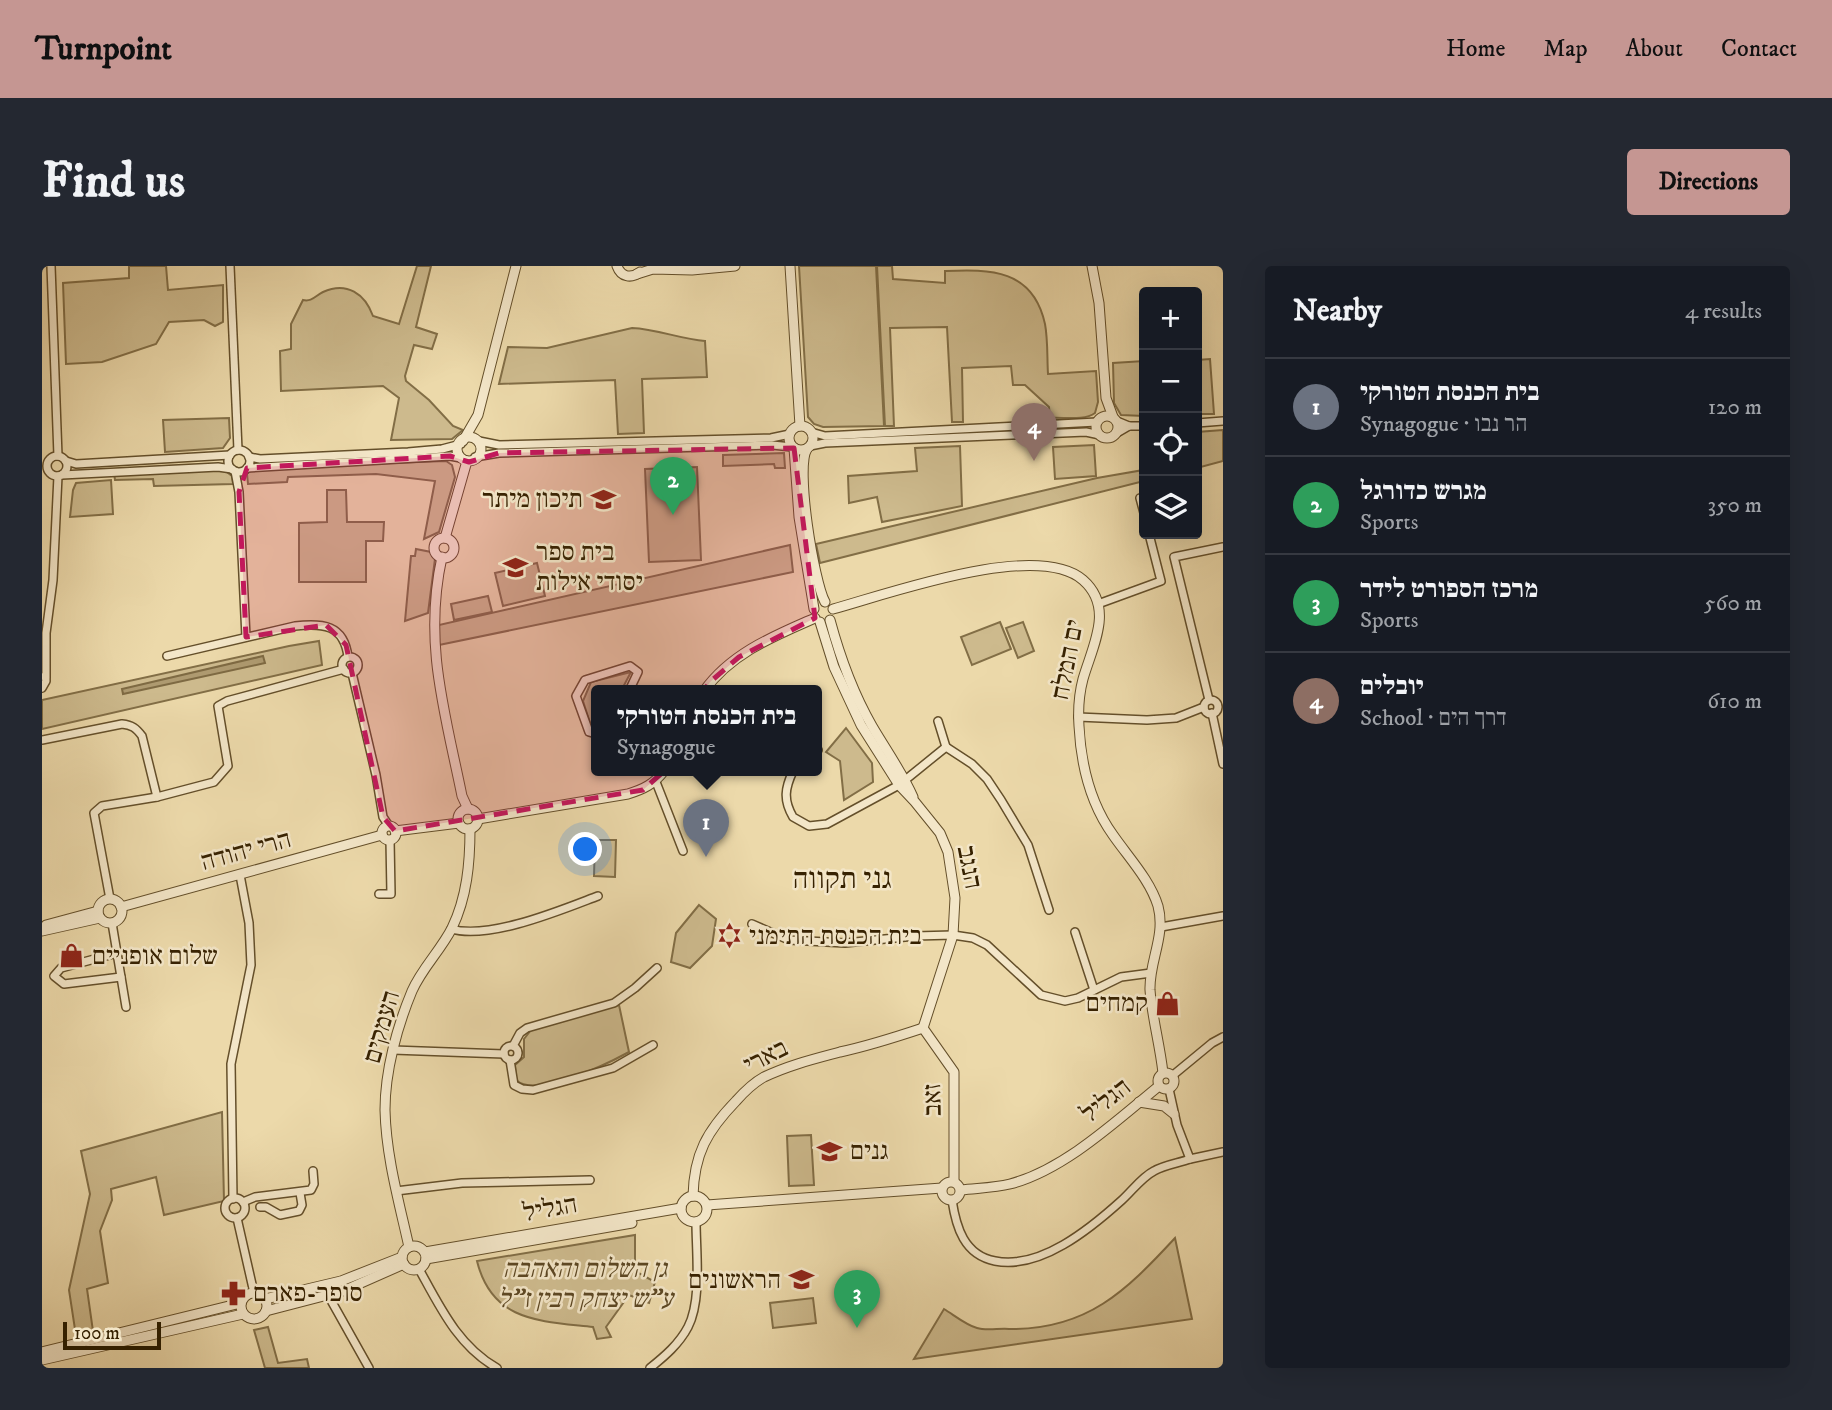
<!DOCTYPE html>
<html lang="en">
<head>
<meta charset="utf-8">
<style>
	:root { --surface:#171b24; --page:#242831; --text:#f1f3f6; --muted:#9ea1a6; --line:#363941; --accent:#c59692 }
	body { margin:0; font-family:"IM FELL DW Pica","Frank Ruhl Libre",serif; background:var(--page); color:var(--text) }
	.controls { position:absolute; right:21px; top:21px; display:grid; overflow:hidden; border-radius:7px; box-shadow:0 7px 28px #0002 }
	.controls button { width:63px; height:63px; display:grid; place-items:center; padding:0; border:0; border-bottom:2px solid var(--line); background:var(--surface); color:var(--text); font:35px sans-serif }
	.scale { position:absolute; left:21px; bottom:18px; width:98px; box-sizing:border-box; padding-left:7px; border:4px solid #362100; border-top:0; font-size:19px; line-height:24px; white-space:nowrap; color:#362100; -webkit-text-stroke:5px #f3e6c8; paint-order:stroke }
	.you { position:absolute; left:544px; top:584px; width:24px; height:24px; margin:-18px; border:5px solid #fff; border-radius:50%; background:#1a73e8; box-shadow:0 0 0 10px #1a73e833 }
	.badge { display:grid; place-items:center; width:46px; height:46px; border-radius:50%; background:var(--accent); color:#fff; font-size:23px; font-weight:700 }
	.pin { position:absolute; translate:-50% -58px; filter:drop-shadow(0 2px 4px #0008) }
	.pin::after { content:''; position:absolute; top:37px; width:24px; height:21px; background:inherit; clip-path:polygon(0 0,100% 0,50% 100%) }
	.popup { position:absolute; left:549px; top:419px; width:231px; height:91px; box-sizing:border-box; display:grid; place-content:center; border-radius:7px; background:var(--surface); filter:drop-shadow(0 2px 5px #0005); font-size:23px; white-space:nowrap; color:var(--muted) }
	.popup b { font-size:26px; color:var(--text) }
	.popup::after { content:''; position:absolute; left:50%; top:100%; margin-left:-14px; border:14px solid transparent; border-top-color:var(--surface) }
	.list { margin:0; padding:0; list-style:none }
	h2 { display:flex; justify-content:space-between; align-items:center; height:91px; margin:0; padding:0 28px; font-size:30px }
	h2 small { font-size:23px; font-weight:400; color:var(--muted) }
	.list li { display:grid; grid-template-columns:46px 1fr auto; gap:21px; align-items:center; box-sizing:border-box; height:98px; padding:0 28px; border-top:2px solid var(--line) }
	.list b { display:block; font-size:26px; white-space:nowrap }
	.list p { margin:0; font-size:23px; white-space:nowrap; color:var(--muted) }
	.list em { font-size:23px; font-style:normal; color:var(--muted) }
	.icon { flex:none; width:38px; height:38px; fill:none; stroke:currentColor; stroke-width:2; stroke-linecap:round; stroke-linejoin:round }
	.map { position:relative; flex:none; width:1181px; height:1102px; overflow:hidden; border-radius:7px }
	header { display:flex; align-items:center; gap:42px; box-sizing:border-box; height:98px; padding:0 35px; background:var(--accent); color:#111 }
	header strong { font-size:33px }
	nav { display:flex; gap:38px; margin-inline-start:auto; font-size:24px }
	.intro { display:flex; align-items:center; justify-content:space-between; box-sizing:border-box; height:168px; padding:0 42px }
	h1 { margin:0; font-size:49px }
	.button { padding:18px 32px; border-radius:7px; background:var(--accent); color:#111; font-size:24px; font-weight:700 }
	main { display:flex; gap:42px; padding:0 42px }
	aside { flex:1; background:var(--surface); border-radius:7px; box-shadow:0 7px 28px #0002 }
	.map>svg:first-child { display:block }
	.green { fill:#cdba8d; stroke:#826e46; stroke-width:2 }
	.water { fill:#ae9a70; stroke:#7e6a43; stroke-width:2 }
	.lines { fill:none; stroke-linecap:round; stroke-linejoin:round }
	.minor-casing { stroke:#644f2a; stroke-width:10 }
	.tertiary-casing { stroke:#644f2a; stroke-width:11 }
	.minor { stroke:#f3e6c8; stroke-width:7 }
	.tertiary { stroke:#f3e6c8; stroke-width:9 }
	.marked { fill:#c2185b; fill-opacity:0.2; stroke:#c2185b; stroke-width:5; stroke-dasharray:14 9; stroke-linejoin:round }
	.labels { text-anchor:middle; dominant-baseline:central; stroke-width:5; stroke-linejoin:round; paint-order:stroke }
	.poi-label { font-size:26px; fill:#362100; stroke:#f3e6c8; text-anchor:start }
	.street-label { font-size:26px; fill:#362100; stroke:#f3e6c8 }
	.park-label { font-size:26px; font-style:italic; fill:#5c4723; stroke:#f3e6c8 }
	.quarter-label { font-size:30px; fill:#362100; stroke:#f3e6c8 }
</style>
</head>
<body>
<header>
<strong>Turnpoint</strong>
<nav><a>Home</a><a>Map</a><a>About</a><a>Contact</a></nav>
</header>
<div class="intro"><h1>Find us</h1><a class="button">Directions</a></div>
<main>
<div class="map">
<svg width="1181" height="1102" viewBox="0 0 1181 1102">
	<rect width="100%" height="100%" fill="#ecd9aa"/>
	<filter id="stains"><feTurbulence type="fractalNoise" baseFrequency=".00286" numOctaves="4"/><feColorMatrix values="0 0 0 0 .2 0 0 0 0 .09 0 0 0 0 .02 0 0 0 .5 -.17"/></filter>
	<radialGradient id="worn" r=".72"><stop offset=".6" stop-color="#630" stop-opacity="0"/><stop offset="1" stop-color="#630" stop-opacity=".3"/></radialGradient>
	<g class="green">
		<polygon points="87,0 124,0 126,24 181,19 181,56 173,60 162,54 127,56 114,78 60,96 24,98 21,17 87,12"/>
		<path d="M 375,0 L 389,0 L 374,61 L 395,68 L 390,83 L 372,79 L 363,110 L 364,115 L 387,134 L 411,160 L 421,164 L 410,173 L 349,174 L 357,132 L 341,120 L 239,125 L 238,85 L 249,83 L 249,58 L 261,34 C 270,36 273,30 281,26 C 305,15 323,28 331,50 L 357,58 Z"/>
		<polygon points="757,0 834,0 842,160 781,161 772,158 766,151"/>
		<path d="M 835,0 L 850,0 L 851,13 L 903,17 L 903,5 C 948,3 991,3 1003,58 C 1006,74 1005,92 1006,108 L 1054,105 L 1056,136 L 1053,147 C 1042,155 1022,151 1008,152 L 1007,141 L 983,119 L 971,119 L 969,100 L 920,102 L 921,156 L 910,156 L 905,61 L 848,62 L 852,160 L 843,160 Z"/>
		<path d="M 590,62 C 615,63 638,73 663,75 L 665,111 L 600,113 L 602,167 L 576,168 L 573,114 L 457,118 L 466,81 L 505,82 Z"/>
		<polygon points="1168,93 1172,148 1155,148 1155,94"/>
		<polygon points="1102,95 1102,150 1079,149 1072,137 1071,97"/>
		<polygon points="187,152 188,172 181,182 123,186 121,154"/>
		<polygon points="1181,164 1181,195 1155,202 1155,166"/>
		<polygon points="1052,179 1054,210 1013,213 1011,181"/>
		<polygon points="918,180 920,240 840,256 835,231 807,237 806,210 875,205 873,182"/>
		<polygon points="742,187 743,202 733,202 732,198 681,200 681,189"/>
		<polygon points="404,195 410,199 413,211 397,266 382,273 393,215 334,208 246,211 245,216 206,218 205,208 209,202"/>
		<polygon points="655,201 659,294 607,296 603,203"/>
		<polygon points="1102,201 1102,215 778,297 774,278 1055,212 1101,204"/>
		<polygon points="182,204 190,210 191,218 112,220 111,213 73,214 72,207"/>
		<polygon points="69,214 71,248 28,251 31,224 34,217"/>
		<polygon points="285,224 304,224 305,256 342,256 341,275 324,275 324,316 257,316 257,257 285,256"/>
		<polygon points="748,279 751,306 397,379 397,359"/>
		<polygon points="374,283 389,286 393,293 386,347 363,355 369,290 373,290"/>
		<polygon points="495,297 503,330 461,340 453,307"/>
		<polygon points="446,330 450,346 412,354 409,338"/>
		<polygon points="958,356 969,383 930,399 919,371"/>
		<polygon points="981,356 992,385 976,392 964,362"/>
		<polygon points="277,375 280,399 0,463 0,434 247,380"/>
		<polygon points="589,406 579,425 554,425 554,461 549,460 541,435 549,416"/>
		<polygon points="804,462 830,497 831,516 802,534 798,495 784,486"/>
		<polygon points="553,574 574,574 573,611 552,610"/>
		<polygon points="657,639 674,653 670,680 648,702 629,696 634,667"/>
		<path d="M 577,739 L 587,786 C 565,798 494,833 474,814 L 473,799 L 482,791 L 482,773 L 489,764 Z"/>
		<polygon points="180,846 182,935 122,949 114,911 69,923 70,934 58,965 66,1017 45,1023 51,1065 34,1070 27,1024 48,928 39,885"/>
		<polygon points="769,869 772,919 747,920 745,870"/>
		<path d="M 593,969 L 593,1005 L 613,1016 L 607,1037 L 587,1029 L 564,1061 L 569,1071 L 555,1073 L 551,1061 C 498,1055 450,1056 435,995 Z"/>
		<path d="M 1133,972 L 1150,1053 L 872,1093 L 902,1043 C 912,1049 924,1059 935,1062 C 944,1065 958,1062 967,1063 C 1045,1064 1084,1025 1133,972 Z"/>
		<polygon points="771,1032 774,1057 731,1062 728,1037"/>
		<polygon points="226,1061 236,1097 265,1093 267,1102 223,1102 212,1064"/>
	</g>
	<polygon class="water" points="221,390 223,397 81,428 80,423"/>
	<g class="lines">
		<defs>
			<g id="minor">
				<polyline points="9,0 16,190"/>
				<polyline points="188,0 196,184"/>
				<polyline points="1075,155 1087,160"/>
				<polyline points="1155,157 1181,155"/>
				<polyline points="769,166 783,170 1055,156"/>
				<polyline points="1075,167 1087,160 1102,160"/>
				<polyline points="437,175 457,179 729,172 748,168"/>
				<polyline points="768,180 783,177 1044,166 1058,169"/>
				<circle cx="197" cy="195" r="11"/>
				<circle cx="15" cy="200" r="10"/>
				<polyline points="207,191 218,193 366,186 400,183 419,178"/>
				<polyline points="433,191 457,187 730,179 750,181"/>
				<polyline points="24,195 34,198 188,189"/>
				<polyline points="205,202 408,190 419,192"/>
				<polyline points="193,205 197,226 204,371"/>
				<polyline points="20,209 176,201 190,203"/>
				<polyline points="1098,232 1102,247"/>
				<polyline points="1056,338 1119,315 1107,268"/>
				<path d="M 125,390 L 253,360 C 280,357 302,358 306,391"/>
				<circle cx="308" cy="399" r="8"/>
				<polyline points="310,407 334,509 341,551 347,560"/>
				<polyline points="4,412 4,367 11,314 16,210"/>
				<polyline points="0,422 4,415 3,410"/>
				<polyline points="1167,434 1132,291 1181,281"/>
				<circle cx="1169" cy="441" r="7"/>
				<polyline points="1170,447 1181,498"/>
				<polyline points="1036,451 1105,454 1134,452 1162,441"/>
				<polyline points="554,468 547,466 534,430 543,414 588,400 596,406 587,425"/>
				<path d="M 0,474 L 80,458 C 90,459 94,462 100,470 L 115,531"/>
				<polyline points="904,481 930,498 945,513 959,534 986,579 1007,644"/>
				<polyline points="774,486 776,484"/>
				<path d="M 751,505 C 743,522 741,534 751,551 L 767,560 L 785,558 L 857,519 L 904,481 L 896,455"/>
				<polyline points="614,516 641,585"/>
				<polyline points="337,628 349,628 348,574"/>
				<polyline points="68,633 52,547 60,540 115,531 172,516 186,500 176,440 185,435 302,403"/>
				<polyline points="70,657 84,741"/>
				<polyline points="710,658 747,674 803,677 873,670 911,669 931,672 945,679 999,729 1023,735 1036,732 1079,711 1109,707"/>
				<polyline points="1119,661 1181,650"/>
				<path d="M 409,663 C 448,674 519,644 556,630"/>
				<polyline points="1033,666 1052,724"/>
				<polyline points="75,687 19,702 12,710 22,718 79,711"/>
				<polyline points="471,780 478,767 485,762 572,737 593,722 615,702"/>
				<circle cx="469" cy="787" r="7"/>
				<polyline points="351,784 462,788"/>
				<polyline points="468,794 472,819 480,823 491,824 571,802 611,779"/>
				<polyline points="1130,810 1170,777 1181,771"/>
				<polyline points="1127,823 1135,859 1148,893 1181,886"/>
				<polyline points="354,925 420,917 548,914"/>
				<circle cx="193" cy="942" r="10"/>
				<polyline points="191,933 189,798 209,699 207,657 198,609"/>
				<path d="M 910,934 C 914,961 922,989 953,995 C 998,1004 1048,963 1080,934 C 1090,925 1100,911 1112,905 C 1122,899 1137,897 1148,893"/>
				<polyline points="201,936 213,931 269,924 272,918 271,905"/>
				<polyline points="218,941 224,941 238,949 257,945 260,939 258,927"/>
				<polyline points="195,952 212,1027"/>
				<path d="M 377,1003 C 398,1041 416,1080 455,1102"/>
				<polyline points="286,1029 327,1102"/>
				<path d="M 608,1102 C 623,1090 637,1078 646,1061 C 660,1034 654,986 654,956"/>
			</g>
			<g id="tertiary">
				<path d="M 575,0 C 579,11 589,13 598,6"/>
				<polyline points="748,0 758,160"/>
				<polyline points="1050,0 1057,37 1064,132 1071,151"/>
				<polyline points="595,8 611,3 650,4 693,0"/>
				<circle cx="1065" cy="161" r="11"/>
				<circle cx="759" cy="172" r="12"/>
				<circle cx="427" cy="183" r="12"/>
				<polyline points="421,175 436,149 474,0"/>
				<polyline points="752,182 757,251 772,343"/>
				<path d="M 765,183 C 753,201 772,316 783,336"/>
				<polyline points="403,272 425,195"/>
				<circle cx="402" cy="282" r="10"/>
				<path d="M 400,291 C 381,377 403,446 420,530 L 426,543"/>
				<path d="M 791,343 C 846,328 995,274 1041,314 C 1073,342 1050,381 1041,413 C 1037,428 1036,445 1037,460 C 1039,499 1048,537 1071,569 C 1087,592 1108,614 1116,640 C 1124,670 1107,695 1108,724 C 1110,751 1118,779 1121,807"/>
				<path d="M 788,354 C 798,391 811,427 830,460 C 844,484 860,506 871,531"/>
				<polyline points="778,356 792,401 819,459 857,519 873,536 898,567 906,586 913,632 911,669 881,762"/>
				<path d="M 662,425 C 689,387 732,370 773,352"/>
				<circle cx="426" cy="553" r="10"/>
				<path d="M 436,553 L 586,528 C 602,523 612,518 622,505"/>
				<circle cx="347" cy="567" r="7"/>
				<polyline points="353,565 417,557"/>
				<circle cx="68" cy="645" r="12"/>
				<polyline points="79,641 340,569"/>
				<polyline points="4,659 56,645"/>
				<polyline points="0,665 58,652"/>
				<polyline points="881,762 912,806 912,915"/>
				<circle cx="1124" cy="815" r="8"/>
				<polyline points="1097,836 1122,840 1132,848"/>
				<circle cx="909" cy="925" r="9"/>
				<path d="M 919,924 C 935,922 952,922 968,918 C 1022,904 1074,855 1117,820"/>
				<circle cx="652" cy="943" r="13"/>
				<path d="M 651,930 C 652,888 665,865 694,835 C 702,826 711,817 722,811 C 747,799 772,793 798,786 C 826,780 854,771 881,762"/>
				<polyline points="665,939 900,922"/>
				<circle cx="372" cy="992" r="12"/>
				<path d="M 367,981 C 357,936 344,890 343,844 C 343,805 355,761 370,725 C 380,702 399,684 410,662 C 425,631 428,597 428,563"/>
				<polyline points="383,986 639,942"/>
				<polyline points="384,993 590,957"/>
				<circle cx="212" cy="1040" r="13"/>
				<polyline points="223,1033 299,1015 360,991"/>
				<polyline points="224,1045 301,1025 362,998"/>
				<polyline points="0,1086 199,1037"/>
				<polyline points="0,1094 201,1048"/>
			</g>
		</defs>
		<use href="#minor" class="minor-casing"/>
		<use href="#tertiary" class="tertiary-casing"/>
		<use href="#minor" class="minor"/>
		<use href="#tertiary" class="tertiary"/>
	</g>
	<path class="marked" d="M 752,182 L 773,352 L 697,391 L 668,416 L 640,456 L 599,453 L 632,477 L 622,505 L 601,524 L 353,565 L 341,551 L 304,379 L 284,359 L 204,371 L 197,226 L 205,202 L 408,190 L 427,196 L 457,187 Z"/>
	<defs>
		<symbol id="school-bare" viewBox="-9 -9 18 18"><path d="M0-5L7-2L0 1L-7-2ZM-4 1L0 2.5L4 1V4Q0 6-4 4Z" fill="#8f2418" stroke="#f3e6c8" stroke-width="2.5" paint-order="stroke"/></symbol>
		<symbol id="synagogue-bare" viewBox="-9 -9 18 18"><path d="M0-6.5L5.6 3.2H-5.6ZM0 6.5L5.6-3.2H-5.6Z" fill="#8f2418" stroke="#f3e6c8" stroke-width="2.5" paint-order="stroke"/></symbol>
		<symbol id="shop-bare" viewBox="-9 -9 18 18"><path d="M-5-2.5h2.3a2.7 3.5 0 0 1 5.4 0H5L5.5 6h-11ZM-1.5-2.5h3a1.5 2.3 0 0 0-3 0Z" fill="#8f2418" stroke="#f3e6c8" stroke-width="2.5" paint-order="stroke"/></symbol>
		<symbol id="pharmacy-bare" viewBox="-9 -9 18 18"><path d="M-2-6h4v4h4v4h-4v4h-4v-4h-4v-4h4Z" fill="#8f2418" stroke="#f3e6c8" stroke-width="2.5" paint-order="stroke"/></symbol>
	</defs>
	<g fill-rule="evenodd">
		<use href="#school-bare" x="544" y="216" width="35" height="35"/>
		<use href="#school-bare" x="456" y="284" width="35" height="35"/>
		<use href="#synagogue-bare" x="670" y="652" width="35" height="35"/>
		<use href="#shop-bare" x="12" y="672" width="35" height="35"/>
		<use href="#shop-bare" x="1108" y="720" width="35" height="35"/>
		<use href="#school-bare" x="770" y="868" width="35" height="35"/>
		<use href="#school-bare" x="742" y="996" width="35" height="35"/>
		<use href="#pharmacy-bare" x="174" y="1010" width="35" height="35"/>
	</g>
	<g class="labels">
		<g class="poi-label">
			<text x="541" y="233" text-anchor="end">תיכון מיתר</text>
			<text x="494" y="286">בית ספר<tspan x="494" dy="30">יסודי אילות</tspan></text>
			<text x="707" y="670">בית הכנסת התימני</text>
			<text x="50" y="690">שלום אופניים</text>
			<text x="1106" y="737" text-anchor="end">קמחים</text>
			<text x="808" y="885">גנים</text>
			<text x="739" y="1014" text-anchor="end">הראשונים</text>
			<text x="211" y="1027">סופר-פארם</text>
		</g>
		<g class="street-label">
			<text transform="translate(1026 394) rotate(-79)">ים המלח</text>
			<text transform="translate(204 585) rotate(-15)">הרי יהודה</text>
			<text transform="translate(927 601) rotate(79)">הנגב</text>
			<text transform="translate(340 761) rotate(-74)">העמקים</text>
			<text transform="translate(724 791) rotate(-27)">בארי</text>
			<text transform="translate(891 834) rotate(-91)">זאב</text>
			<text transform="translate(1064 835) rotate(-38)">הגליל</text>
			<text transform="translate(508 943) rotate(-10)">הגליל</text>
		</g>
		<g class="park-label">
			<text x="543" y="1003">גן השלום והאהבה<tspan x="543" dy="30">ע"ש יצחק רבין ז"ל</tspan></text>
		</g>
		<g class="quarter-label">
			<text x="800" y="613">גני תקווה</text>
		</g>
	</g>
	<rect width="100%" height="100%" filter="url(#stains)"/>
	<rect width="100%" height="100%" fill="url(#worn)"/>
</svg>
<div class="controls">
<button>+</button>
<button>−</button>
<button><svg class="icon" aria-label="locate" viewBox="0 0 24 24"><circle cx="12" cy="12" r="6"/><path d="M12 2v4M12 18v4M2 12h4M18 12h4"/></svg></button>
<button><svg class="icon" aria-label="layers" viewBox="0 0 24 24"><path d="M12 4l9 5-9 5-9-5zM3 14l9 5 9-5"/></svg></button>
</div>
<div class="scale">100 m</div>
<div class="you"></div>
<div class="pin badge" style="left:664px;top:591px;background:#6b7280">1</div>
<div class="popup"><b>בית הכנסת הטורקי</b>Synagogue</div>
<div class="pin badge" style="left:631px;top:249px;background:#2e9e5b">2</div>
<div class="pin badge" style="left:815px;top:1062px;background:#2e9e5b">3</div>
<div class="pin badge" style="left:992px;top:195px;background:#8d6e63">4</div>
</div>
<aside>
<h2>Nearby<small>4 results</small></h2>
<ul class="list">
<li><span class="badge" style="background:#6b7280">1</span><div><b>בית הכנסת הטורקי</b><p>Synagogue · הר נבו</p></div><em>120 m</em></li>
<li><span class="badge" style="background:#2e9e5b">2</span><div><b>מגרש כדורגל</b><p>Sports</p></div><em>350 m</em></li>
<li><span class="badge" style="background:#2e9e5b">3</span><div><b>מרכז הספורט לידר</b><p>Sports</p></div><em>560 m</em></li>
<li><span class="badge" style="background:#8d6e63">4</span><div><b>יובלים</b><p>School · דרך הים</p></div><em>610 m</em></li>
</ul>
</aside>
</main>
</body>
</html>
